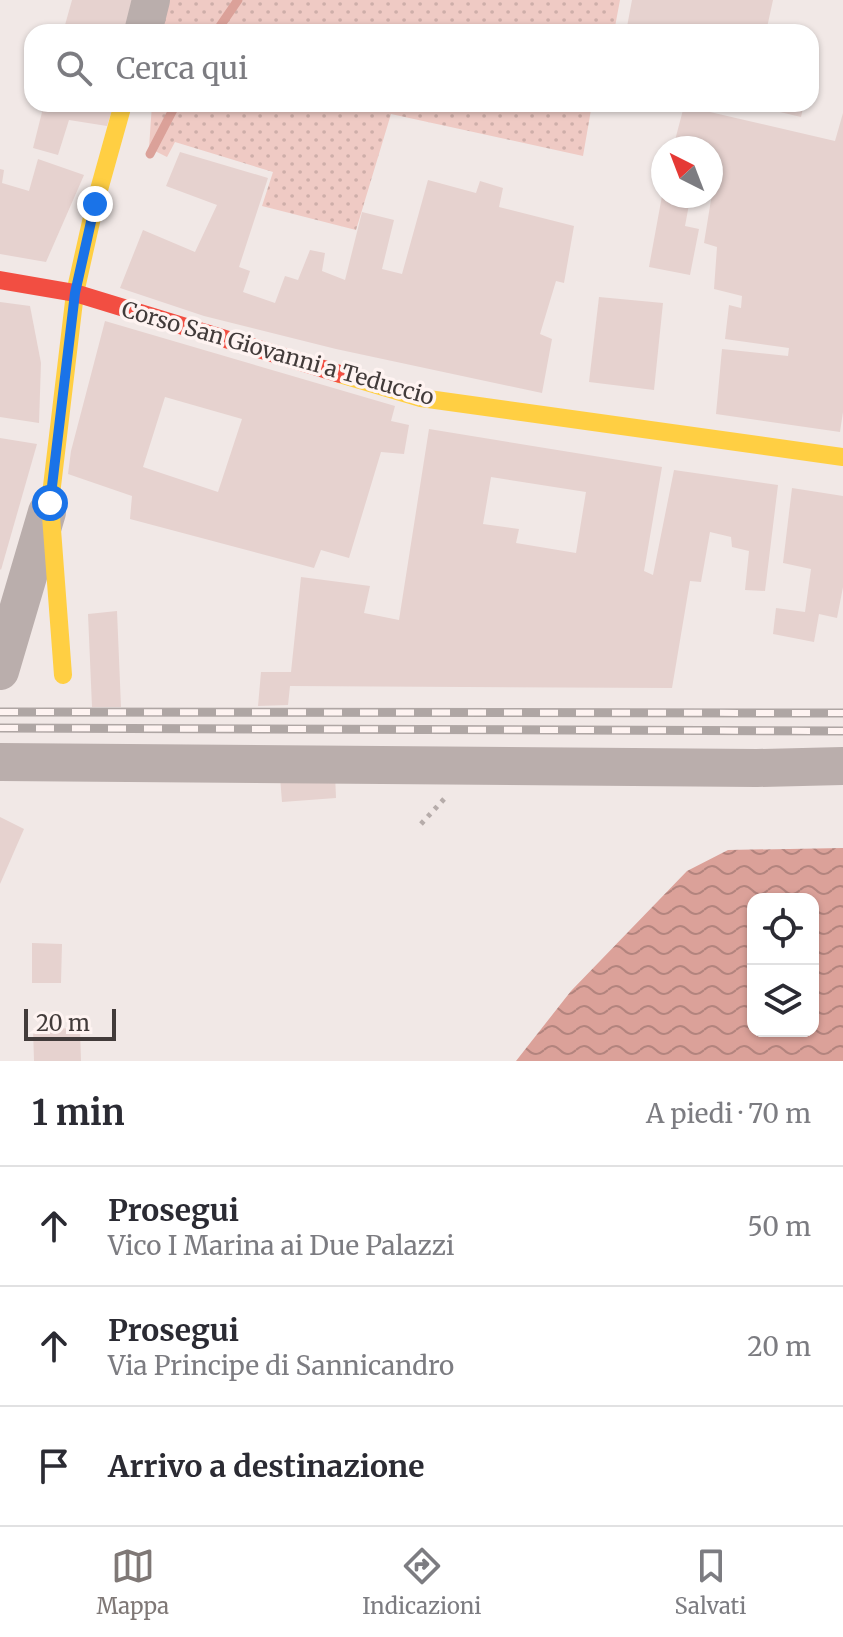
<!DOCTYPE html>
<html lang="it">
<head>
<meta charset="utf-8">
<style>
	:root { --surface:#fff; --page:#f7f7f7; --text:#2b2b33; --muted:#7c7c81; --line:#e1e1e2; --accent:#7f7876 }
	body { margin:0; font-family:Merriweather,serif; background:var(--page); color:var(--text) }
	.controls { position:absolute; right:24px; bottom:24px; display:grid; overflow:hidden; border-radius:16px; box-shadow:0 2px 6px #0004 }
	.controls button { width:72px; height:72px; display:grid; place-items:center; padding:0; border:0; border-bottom:2px solid var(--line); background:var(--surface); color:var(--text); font:40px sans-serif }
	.compass { position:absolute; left:651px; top:136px; width:72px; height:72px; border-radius:50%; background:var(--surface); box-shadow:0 2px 6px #0004; rotate:318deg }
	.scale { position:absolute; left:24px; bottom:20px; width:92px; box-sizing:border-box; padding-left:8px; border:4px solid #423b3a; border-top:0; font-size:22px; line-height:28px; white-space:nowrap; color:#423b3a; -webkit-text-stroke:6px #fef3f1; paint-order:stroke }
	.stop { position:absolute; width:24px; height:24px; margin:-18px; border:6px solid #1a73e8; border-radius:50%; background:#fff }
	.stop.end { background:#1a73e8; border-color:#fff; box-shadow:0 2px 8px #0008 }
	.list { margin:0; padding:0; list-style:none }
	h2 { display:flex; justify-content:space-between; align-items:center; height:104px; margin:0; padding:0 32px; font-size:34px }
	h2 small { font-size:26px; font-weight:400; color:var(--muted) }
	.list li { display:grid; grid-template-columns:52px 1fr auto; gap:24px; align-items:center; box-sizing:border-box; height:120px; padding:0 32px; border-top:2px solid var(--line) }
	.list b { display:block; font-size:30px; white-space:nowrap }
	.list p { margin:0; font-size:26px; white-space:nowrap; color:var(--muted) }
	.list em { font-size:26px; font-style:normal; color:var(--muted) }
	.icon { flex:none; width:44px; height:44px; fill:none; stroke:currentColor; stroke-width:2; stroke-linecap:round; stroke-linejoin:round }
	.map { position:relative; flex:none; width:843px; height:1061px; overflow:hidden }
	.search { position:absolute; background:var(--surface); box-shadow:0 2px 6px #0004; left:24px; right:24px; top:24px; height:88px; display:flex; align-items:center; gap:20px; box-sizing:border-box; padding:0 28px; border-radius:24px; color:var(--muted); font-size:30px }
	.sheet { height:464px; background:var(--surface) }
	nav { display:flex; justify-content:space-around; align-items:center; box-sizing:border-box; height:112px; border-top:2px solid var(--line); background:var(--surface); font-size:22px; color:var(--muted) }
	nav a { display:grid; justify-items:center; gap:4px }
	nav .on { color:var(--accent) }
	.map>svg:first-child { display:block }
	.grass { fill:url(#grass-dots) }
	.water { fill:url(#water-waves); fill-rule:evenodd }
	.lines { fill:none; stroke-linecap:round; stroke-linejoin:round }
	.stream { stroke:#dba199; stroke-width:9 }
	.building { fill:#e6d2cf; fill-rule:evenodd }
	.path { stroke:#b6acaa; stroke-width:5; stroke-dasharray:4 6; stroke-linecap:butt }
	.street { stroke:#baaeac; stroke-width:38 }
	.slow { stroke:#ffcf43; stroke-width:18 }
	.jam { stroke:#f24e42; stroke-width:18 }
	.rail-casing { stroke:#afa6a4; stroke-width:9 }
	.rail { stroke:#fef3f1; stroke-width:6; stroke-dasharray:18; stroke-linecap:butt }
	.route { stroke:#1a73e8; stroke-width:10 }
	.labels { text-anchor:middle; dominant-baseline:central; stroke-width:7; stroke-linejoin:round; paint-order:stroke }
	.street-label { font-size:22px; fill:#423b3a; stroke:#fef3f1 }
</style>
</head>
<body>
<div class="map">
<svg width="843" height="1061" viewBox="0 0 843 1061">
	<defs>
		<pattern id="grass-dots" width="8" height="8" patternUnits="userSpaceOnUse" patternTransform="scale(2)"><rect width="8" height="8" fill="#efcac4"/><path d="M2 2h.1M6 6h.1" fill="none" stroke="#ceaea9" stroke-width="1.8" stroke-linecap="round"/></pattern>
		<pattern id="water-waves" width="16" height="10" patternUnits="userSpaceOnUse" patternTransform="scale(2)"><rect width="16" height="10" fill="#dba199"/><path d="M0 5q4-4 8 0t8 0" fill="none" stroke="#b3847e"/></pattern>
	</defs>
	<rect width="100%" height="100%" fill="#f1e8e6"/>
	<g class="grass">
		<polygon points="162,0 620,0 614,32 154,32"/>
		<polygon points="152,104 592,104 583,156 391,114 356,230 262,206 273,172 175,142 167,157 149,148"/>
	</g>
	<path class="water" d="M 843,848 L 843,1061 L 516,1061 L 571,991 L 687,871 L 728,850 ZM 753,899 L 813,899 L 813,1031 L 753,1031 Z"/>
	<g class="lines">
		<g class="stream">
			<polyline points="216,32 238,0"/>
			<polyline points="150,154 176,104"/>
		</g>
	</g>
	<g class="building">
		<polygon points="72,0 144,0 135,32 63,32"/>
		<polygon points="632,0 773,0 766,32 626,32"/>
		<polygon points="44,104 114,104 107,126 69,120 58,155 33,148"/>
		<polygon points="746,104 804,104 801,117"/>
		<polygon points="684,106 835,141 843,113 843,412 840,432 716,414 722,349 788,356 789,348 725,339 729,305 741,308 742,296 714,289 717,247 704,243 716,169 711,168 711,148 673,148"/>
		<polygon points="180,152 268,178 239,267 250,271 243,292 275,303 285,276 298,280 310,250 325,253 322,271 345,280 362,212 394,220 382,269 402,274 428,180 476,193 480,181 503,188 499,207 574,226 564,283 556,281 540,334 552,339 542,393 336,349 204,316 120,288 143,230 195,252 217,205 166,186"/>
		<polygon points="38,159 84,175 46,262 0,254 0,169 4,170 2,183 29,191"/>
		<polygon points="662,196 690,199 685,226 699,229 690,275 649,267"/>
		<polygon points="599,297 663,303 654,390 589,382"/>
		<polygon points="0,302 30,306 41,363 39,423 0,417"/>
		<path d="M 105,321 L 395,406 L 391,421 L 409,425 L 404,454 L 381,452 L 349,558 L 321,550 L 314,568 L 130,519 L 132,496 L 68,474 L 71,451 ZM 165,397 L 242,419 L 218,492 L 143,467 Z"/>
		<path d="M 429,429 L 662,467 L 644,571 L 653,575 L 674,470 L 778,485 L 765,591 L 745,590 L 749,551 L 732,547 L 731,537 L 710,532 L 701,582 L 690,581 L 672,688 L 290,686 L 288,705 L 258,706 L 261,672 L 291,672 L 301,577 L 370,586 L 364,613 L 399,620 ZM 491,477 L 586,492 L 576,553 L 516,543 L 519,529 L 483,524 Z"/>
		<polygon points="0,438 37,444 1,570 0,569"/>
		<polygon points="792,488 843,496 843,587 837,618 819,614 814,642 773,634 776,608 805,612 811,569 783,563"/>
		<polygon points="117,611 121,707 92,707 88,614"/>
		<polygon points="335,774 336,798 282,802 280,777"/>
		<polygon points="0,817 24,829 0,884"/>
		<polygon points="32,943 62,944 61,983 32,983"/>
		<polygon points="80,1028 81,1061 34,1061 33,1029"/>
	</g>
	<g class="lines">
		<polyline class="path" points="421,824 445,798"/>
		<g class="street">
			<polyline points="143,32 151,0"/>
			<polyline points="0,671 47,512"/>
			<polyline points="0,762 757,768 843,766"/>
		</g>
		<g class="slow">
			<polyline points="340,374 421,398 843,457"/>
			<polyline points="63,675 50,503 75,293 95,204 123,104"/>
		</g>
		<polyline class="jam" points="0,280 75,293 340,374"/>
		<defs>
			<g id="rail">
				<polyline points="0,712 843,713"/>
				<polyline points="0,728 843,731"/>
			</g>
		</defs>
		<use href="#rail" class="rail-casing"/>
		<use href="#rail" class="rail"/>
	</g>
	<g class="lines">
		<polyline class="route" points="50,503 75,293 95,204"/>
	</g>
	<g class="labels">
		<g class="street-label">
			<text transform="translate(278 353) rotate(16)">Corso San Giovanni a Teduccio</text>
		</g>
	</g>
</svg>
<div class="controls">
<button><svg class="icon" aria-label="locate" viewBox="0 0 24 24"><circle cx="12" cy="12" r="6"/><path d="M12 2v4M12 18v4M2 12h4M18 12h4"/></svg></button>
<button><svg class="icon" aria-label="layers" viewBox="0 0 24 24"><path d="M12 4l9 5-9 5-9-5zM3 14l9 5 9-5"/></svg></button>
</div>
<svg class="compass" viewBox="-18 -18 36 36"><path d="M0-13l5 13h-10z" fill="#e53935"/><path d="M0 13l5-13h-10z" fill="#7c7c81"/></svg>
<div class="scale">20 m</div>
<div class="stop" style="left:50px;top:503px"></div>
<div class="stop end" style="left:95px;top:204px"></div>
<div class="search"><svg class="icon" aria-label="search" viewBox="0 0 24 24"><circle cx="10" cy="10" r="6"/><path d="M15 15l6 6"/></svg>Cerca qui</div>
</div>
<section class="sheet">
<h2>1 min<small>A piedi · 70 m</small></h2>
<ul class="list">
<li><svg class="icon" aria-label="ahead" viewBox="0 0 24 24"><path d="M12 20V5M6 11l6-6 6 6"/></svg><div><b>Prosegui</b><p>Vico I Marina ai Due Palazzi</p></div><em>50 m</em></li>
<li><svg class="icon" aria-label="ahead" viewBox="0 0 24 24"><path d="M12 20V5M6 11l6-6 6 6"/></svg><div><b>Prosegui</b><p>Via Principe di Sannicandro</p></div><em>20 m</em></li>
<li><svg class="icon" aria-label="arrive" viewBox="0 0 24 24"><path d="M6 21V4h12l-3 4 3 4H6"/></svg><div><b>Arrivo a destinazione</b></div></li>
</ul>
</section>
<nav>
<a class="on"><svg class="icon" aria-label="map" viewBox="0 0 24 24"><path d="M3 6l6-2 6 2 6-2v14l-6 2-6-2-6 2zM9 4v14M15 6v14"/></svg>Mappa</a>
<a><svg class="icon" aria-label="directions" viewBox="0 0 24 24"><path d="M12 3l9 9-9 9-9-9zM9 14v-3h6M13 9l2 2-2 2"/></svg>Indicazioni</a>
<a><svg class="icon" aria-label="saved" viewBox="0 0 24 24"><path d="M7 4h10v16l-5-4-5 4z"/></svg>Salvati</a>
</nav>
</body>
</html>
